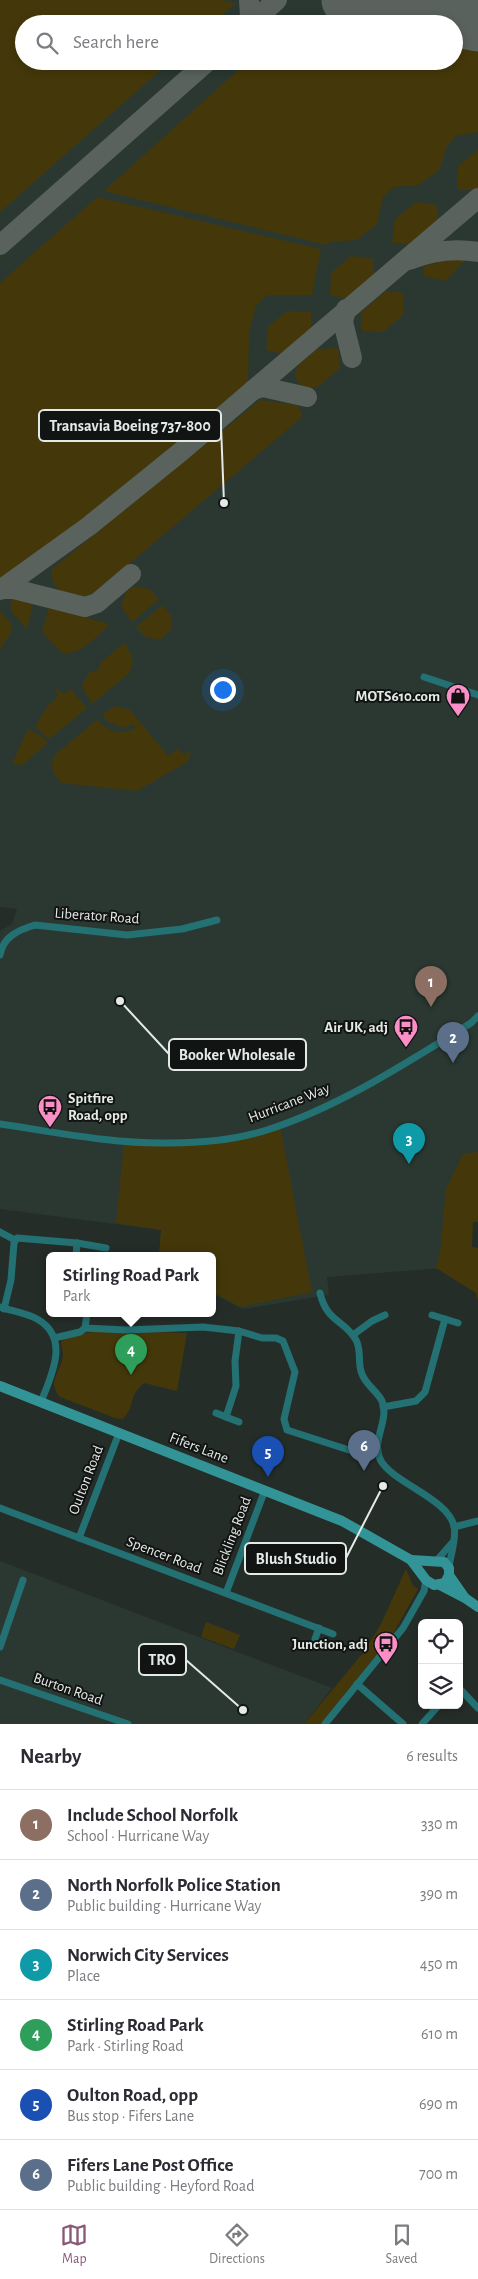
<!DOCTYPE html>
<html lang="en">
<head>
<meta charset="utf-8">
<style>
	:root { --surface:#fff; --page:#f2f2f3; --text:#2b2b33; --muted:#7c7c81; --line:#e1e1e2; --accent:#885876 }
	body { margin:0; font-family:"Alegreya Sans",sans-serif; background:var(--page); color:var(--text) }
	.controls { position:absolute; right:15px; bottom:15px; display:grid; overflow:hidden; border-radius:8px; box-shadow:0 2px 8px #0003 }
	.controls button { width:45px; height:45px; display:grid; place-items:center; padding:0; border:0; border-bottom:1px solid var(--line); background:var(--surface); color:var(--text); font:25px sans-serif }
	.you { position:absolute; left:222px; top:689px; width:18px; height:18px; margin:-12px; border:4px solid #fff; border-radius:50%; background:#1a73e8; box-shadow:0 0 0 8px #1a73e833 }
	.badge { display:grid; place-items:center; width:32px; height:32px; border-radius:50%; background:var(--accent); color:#fff; font-size:16px; font-weight:700 }
	.pin { position:absolute; translate:-50% -41px; filter:drop-shadow(0 1px 2px #0008) }
	.pin::after { content:''; position:absolute; top:26px; width:18px; height:15px; background:inherit; clip-path:polygon(0 0,100% 0,50% 100%) }
	.popup { position:absolute; left:46px; top:1252px; width:170px; height:65px; box-sizing:border-box; display:grid; place-content:center; border-radius:8px; background:var(--surface); filter:drop-shadow(0 1px 4px #0005); font-size:16px; white-space:nowrap; color:var(--muted) }
	.popup b { font-size:19px; color:var(--text) }
	.popup::after { content:''; position:absolute; left:50%; top:100%; margin-left:-10px; border:10px solid transparent; border-top-color:var(--surface) }
	.list { margin:0; padding:0; list-style:none }
	h2 { display:flex; justify-content:space-between; align-items:center; height:65px; margin:0; padding:0 20px; font-size:21px }
	h2 small { font-size:16px; font-weight:400; color:var(--muted) }
	.list li { display:grid; grid-template-columns:32px 1fr auto; gap:15px; align-items:center; box-sizing:border-box; height:70px; padding:0 20px; border-top:1px solid var(--line) }
	.list b { display:block; font-size:19px; white-space:nowrap }
	.list p { margin:0; font-size:16px; white-space:nowrap; color:var(--muted) }
	.list em { font-size:16px; font-style:normal; color:var(--muted) }
	.icon { flex:none; width:28px; height:28px; fill:none; stroke:currentColor; stroke-width:2; stroke-linecap:round; stroke-linejoin:round }
	.map { position:relative; flex:none; width:478px; height:1724px; overflow:hidden }
	.search { position:absolute; background:var(--surface); box-shadow:0 2px 8px #0003; left:15px; right:15px; top:15px; height:55px; display:flex; align-items:center; gap:12px; box-sizing:border-box; padding:0 18px; border-radius:28px; color:var(--muted); font-size:19px }
	.sheet { height:485px; background:var(--surface) }
	nav { display:flex; justify-content:space-around; align-items:center; box-sizing:border-box; height:70px; border-top:1px solid var(--line); background:var(--surface); font-size:14px; color:var(--muted) }
	nav a { display:grid; justify-items:center; gap:2px }
	nav .on { color:var(--accent) }
	.map>svg:first-child { display:block }
	.built { fill:#2a3831; fill-rule:evenodd }
	.green { fill:#44380a }
	.lines { fill:none; stroke-linecap:round; stroke-linejoin:round }
	.taxiway { stroke:#5a625e; stroke-width:20 }
	.runway { stroke:#5a625e; stroke-width:51 }
	.street { stroke:#247173; stroke-width:7 }
	.secondary { stroke:#339497; stroke-width:10 }
	.labels { text-anchor:middle; dominant-baseline:central; stroke-width:4; stroke-linejoin:round; paint-order:stroke }
	.poi-label { font-size:15px; font-weight:bold; fill:#e4eae7; stroke:#111412; text-anchor:end }
	.street-label { font-size:15px; fill:#e4eae7; stroke:#111412 }
	.leader { fill:none; stroke:#e4eae7; stroke-width:2 }
	.callout-dot { fill:#e4eae7; stroke:#111412; stroke-width:2 }
	.callout { fill:#111412; stroke:#e4eae7; stroke-width:2 }
	.callout-label { font-size:16px; text-anchor:middle; font-weight:bold; fill:#e4eae7 }
</style>
</head>
<body>
<div class="map">
<svg width="478" height="1724" viewBox="0 0 478 1724">
	<rect width="100%" height="100%" fill="#252d29"/>
	<g class="built">
		<path d="M 0,0 L 478,0 L 478,1199 L 456,1267 L 327,1277 L 329,1295 L 243,1309 L 212,1293 L 212,1256 L 159,1256 L 161,1230 L 0,1209 L 0,931 L 12,924 L 17,909 L 0,907 ZM 24,24 L 454,24 L 454,61 L 24,61 Z"/>
		<polygon points="0,1561 332,1688 304,1724 0,1724"/>
	</g>
	<g class="green">
		<polygon points="0,0 221,0 236,3 213,24 24,24 24,61 171,61 0,212"/>
		<polygon points="454,46 478,51 478,132 456,136 446,148 440,169 419,185 394,187 383,197 377,224 357,240 330,242 326,245 104,191 248,61 454,61"/>
		<polygon points="478,150 478,190 457,190 458,166"/>
		<polygon points="97,197 321,249 312,295 267,295 256,306 249,332 248,386 119,494 0,581 0,283"/>
		<polygon points="416,202 438,205 438,223 413,245 392,243 395,219"/>
		<polygon points="351,256 374,259 374,278 350,299 330,295 331,273"/>
		<polygon points="453,258 465,260 445,281 424,276 423,266"/>
		<polygon points="385,291 403,293 403,315 383,332 362,331 361,313"/>
		<polygon points="287,311 311,312 311,332 283,354 266,350 268,327"/>
		<polygon points="338,348 340,368 318,387 303,388 295,377 298,366 317,349"/>
		<path d="M 260,400 L 297,405 L 302,413 L 301,418 L 95,593 C 73,600 50,596 52,569 Z"/>
		<polygon points="134,586 149,589 159,599 132,622 121,606 126,592"/>
		<polygon points="11,596 33,603 27,629 11,611"/>
		<polygon points="163,605 171,616 171,629 160,640 145,637 136,627"/>
		<path d="M 49,607 L 106,623 L 108,626 C 96,636 79,658 61,652 L 42,632 Z"/>
		<polygon points="0,612 12,624 11,632 0,650"/>
		<path d="M 124,643 C 132,653 136,661 129,673 L 92,704 L 82,687 L 85,679 L 92,670 L 94,672 L 100,668 L 99,664 Z"/>
		<polygon points="57,688 64,694 70,689 87,708 49,739 35,727 46,708 59,695 55,691"/>
		<path d="M 116,706 L 130,710 L 168,756 L 178,749 L 184,755 L 190,750 L 190,758 L 185,763 L 137,791 L 61,783 C 53,774 49,767 55,755 L 97,720 C 109,732 120,736 136,728 L 132,724 L 124,728 L 108,722 L 102,714 Z"/>
		<polygon points="28,729 43,737 48,743 22,765 12,764"/>
		<polygon points="280,1126 312,1292 240,1307 212,1292 212,1256 159,1256 161,1230 116,1223 124,1141 202,1142"/>
		<polygon points="478,1152 478,1222 473,1222 472,1247 478,1248 478,1301 476,1293 436,1268 440,1253 446,1189 463,1154"/>
		<path d="M 149,1332 L 187,1333 L 177,1391 L 144,1383 C 128,1396 135,1407 123,1419 L 115,1418 L 60,1397 C 46,1382 62,1371 63,1355 C 63,1351 61,1346 61,1342 C 75,1326 127,1334 149,1332 Z"/>
		<polygon points="406,1569 413,1586 418,1589 393,1634 321,1724 304,1724 363,1653 380,1626"/>
		<polygon points="206,1622 240,1635 234,1649 201,1637"/>
	</g>
	<g class="lines">
		<g class="taxiway">
			<polyline points="247,24 250,15 249,0"/>
			<polyline points="250,24 277,0"/>
			<polyline points="0,245 208,61"/>
			<path d="M 409,260 C 431,251 455,248 478,252"/>
			<polyline points="346,309 343,322 352,358"/>
			<polyline points="253,390 263,387 307,397"/>
			<polyline points="2,589 14,589 85,607 97,603 131,574"/>
			<polyline points="0,590 89,526 183,450 478,198"/>
		</g>
		<polyline class="runway" points="347,0 478,26"/>
		<g class="street">
			<polyline points="424,677 478,695"/>
			<path d="M 0,955 C 3,937 18,930 35,925 L 127,935 L 182,929 L 217,920"/>
			<path d="M 0,1124 C 55,1132 113,1144 169,1143 C 201,1143 236,1140 267,1130 C 339,1107 406,1063 471,1023 L 478,1016"/>
			<polyline points="0,1232 15,1240"/>
			<polyline points="76,1256 77,1243"/>
			<path d="M 320,1293 C 327,1323 344,1319 356,1340 C 362,1351 357,1363 362,1374 C 366,1385 377,1391 382,1401 C 390,1421 370,1441 381,1461 C 394,1483 448,1499 454,1526 C 457,1538 450,1556 449,1568"/>
			<path d="M 0,1307 C 12,1311 26,1313 37,1319 C 71,1338 51,1376 41,1402"/>
			<polyline points="4,1309 11,1280 14,1243 17,1238 77,1243 106,1248"/>
			<polyline points="445,1319 458,1323"/>
			<polyline points="85,1328 87,1314"/>
			<polyline points="353,1335 372,1321 385,1315"/>
			<polyline points="54,1338 80,1332 85,1328 126,1330 203,1327 239,1331 262,1338 276,1338 283,1341 295,1372 284,1419 287,1430 349,1450 377,1449"/>
			<polyline points="383,1407 416,1401 425,1392 445,1319 432,1315"/>
			<polyline points="216,1413 226,1417"/>
			<polyline points="239,1422 226,1417 236,1386 235,1361 239,1331"/>
			<polyline points="0,1508 333,1634"/>
			<polyline points="454,1527 478,1521"/>
			<polyline points="79,1538 119,1433"/>
			<polyline points="437,1560 452,1543"/>
			<polyline points="226,1593 265,1490"/>
			<polyline points="315,1639 319,1628"/>
			<polyline points="0,1647 23,1580"/>
			<polyline points="0,1680 128,1724"/>
			<polyline points="357,1684 403,1724"/>
			<polyline points="459,1688 478,1708"/>
			<polyline points="325,1724 403,1628 424,1591 426,1580"/>
			<polyline points="422,1724 439,1705"/>
		</g>
		<g class="secondary">
			<polyline points="0,1386 342,1521 411,1560 426,1580 434,1585 445,1583 449,1575"/>
			<polyline points="411,1560 444,1562 449,1568 449,1575 465,1598"/>
			<polyline points="440,1585 465,1598 478,1607"/>
		</g>
	</g>
	<defs>
		<symbol id="shop-pin" viewBox="-11 -11 22 30"><path d="M0 17L-7.5 6A9.5 9.5 0 1 1 7.5 6Z" fill="#fa8fc7" stroke="#111412"/><path d="M-5-2.5h2.3a2.7 3.5 0 0 1 5.4 0H5L5.5 6h-11ZM-1.5-2.5h3a1.5 2.3 0 0 0-3 0Z" fill="#111"/></symbol>
		<symbol id="bus-pin" viewBox="-11 -11 22 30"><path d="M0 17L-7.5 6A9.5 9.5 0 1 1 7.5 6Z" fill="#fa8fc7" stroke="#111412"/><path d="M-5-6H5V4H4V6H2V4H-2V6H-4V4H-5ZM-3.5-4V0h7V-4ZM-3.5 1.2v1.5H-2V1.2ZM2 1.2v1.5H3.5V1.2Z" fill="#111"/></symbol>
	</defs>
	<g fill-rule="evenodd">
		<use href="#shop-pin" x="444" y="682" width="28" height="38"/>
		<use href="#bus-pin" x="392" y="1013" width="28" height="38"/>
		<use href="#bus-pin" x="36" y="1093" width="28" height="38"/>
		<use href="#bus-pin" x="372" y="1630" width="28" height="38"/>
	</g>
	<g class="labels">
		<g class="poi-label">
			<text x="440" y="696">MOTS610.com</text>
			<text x="388" y="1027">Air UK, adj</text>
			<text x="68" y="1098" text-anchor="start">Spitfire<tspan x="68" dy="17">Road, opp</tspan></text>
			<text x="368" y="1644">Junction, adj</text>
		</g>
		<g class="street-label">
			<text transform="translate(97 916) rotate(4)">Liberator Road</text>
			<text transform="translate(289 1103) rotate(-21)">Hurricane Way</text>
			<text transform="translate(199 1448) rotate(21)">Fifers Lane</text>
			<text transform="translate(86 1480) rotate(-69)">Oulton Road</text>
			<text transform="translate(232 1536) rotate(-69)">Blickling Road</text>
			<text transform="translate(164 1555) rotate(21)">Spencer Road</text>
			<text transform="translate(68 1689) rotate(19)">Burton Road</text>
		</g>
	</g>
	<path class="leader" d="M224 503L221 426M120 1001L169 1054M383 1486L346 1558M243 1710L186 1660"/>
	<g class="callout-dot">
		<circle cx="224" cy="503" r="5"/>
		<circle cx="120" cy="1001" r="5"/>
		<circle cx="383" cy="1486" r="5"/>
		<circle cx="243" cy="1710" r="5"/>
	</g>
	<g class="callout">
		<rect x="39" y="410" width="182" height="31" rx="5"/>
		<rect x="169" y="1039" width="137" height="31" rx="5"/>
		<rect x="245" y="1543" width="101" height="31" rx="5"/>
		<rect x="139" y="1644" width="47" height="31" rx="5"/>
	</g>
	<g class="callout-label">
		<text x="130" y="431">Transavia Boeing 737-800</text>
		<text x="237" y="1060">Booker Wholesale</text>
		<text x="296" y="1564">Blush Studio</text>
		<text x="162" y="1665">TRO</text>
	</g>
</svg>
<div class="controls">
<button><svg class="icon" aria-label="locate" viewBox="0 0 24 24"><circle cx="12" cy="12" r="6"/><path d="M12 2v4M12 18v4M2 12h4M18 12h4"/></svg></button>
<button><svg class="icon" aria-label="layers" viewBox="0 0 24 24"><path d="M12 4l9 5-9 5-9-5zM3 14l9 5 9-5"/></svg></button>
</div>
<div class="you"></div>
<div class="pin badge" style="left:431px;top:1007px;background:#8d6e63">1</div>
<div class="pin badge" style="left:453px;top:1063px;background:#5c6f8a">2</div>
<div class="pin badge" style="left:409px;top:1164px;background:#0f9aa8">3</div>
<div class="pin badge" style="left:131px;top:1375px;background:#2e9e5b">4</div>
<div class="popup"><b>Stirling Road Park</b>Park</div>
<div class="pin badge" style="left:268px;top:1477px;background:#1a4fb4">5</div>
<div class="pin badge" style="left:364px;top:1471px;background:#5c6f8a">6</div>
<div class="search"><svg class="icon" aria-label="search" viewBox="0 0 24 24"><circle cx="10" cy="10" r="6"/><path d="M15 15l6 6"/></svg>Search here</div>
</div>
<section class="sheet">
<h2>Nearby<small>6 results</small></h2>
<ul class="list">
<li><span class="badge" style="background:#8d6e63">1</span><div><b>Include School Norfolk</b><p>School · Hurricane Way</p></div><em>330 m</em></li>
<li><span class="badge" style="background:#5c6f8a">2</span><div><b>North Norfolk Police Station</b><p>Public building · Hurricane Way</p></div><em>390 m</em></li>
<li><span class="badge" style="background:#0f9aa8">3</span><div><b>Norwich City Services</b><p>Place</p></div><em>450 m</em></li>
<li><span class="badge" style="background:#2e9e5b">4</span><div><b>Stirling Road Park</b><p>Park · Stirling Road</p></div><em>610 m</em></li>
<li><span class="badge" style="background:#1a4fb4">5</span><div><b>Oulton Road, opp</b><p>Bus stop · Fifers Lane</p></div><em>690 m</em></li>
<li><span class="badge" style="background:#5c6f8a">6</span><div><b>Fifers Lane Post Office</b><p>Public building · Heyford Road</p></div><em>700 m</em></li>
</ul>
</section>
<nav>
<a class="on"><svg class="icon" aria-label="map" viewBox="0 0 24 24"><path d="M3 6l6-2 6 2 6-2v14l-6 2-6-2-6 2zM9 4v14M15 6v14"/></svg>Map</a>
<a><svg class="icon" aria-label="directions" viewBox="0 0 24 24"><path d="M12 3l9 9-9 9-9-9zM9 14v-3h6M13 9l2 2-2 2"/></svg>Directions</a>
<a><svg class="icon" aria-label="saved" viewBox="0 0 24 24"><path d="M7 4h10v16l-5-4-5 4z"/></svg>Saved</a>
</nav>
</body>
</html>
